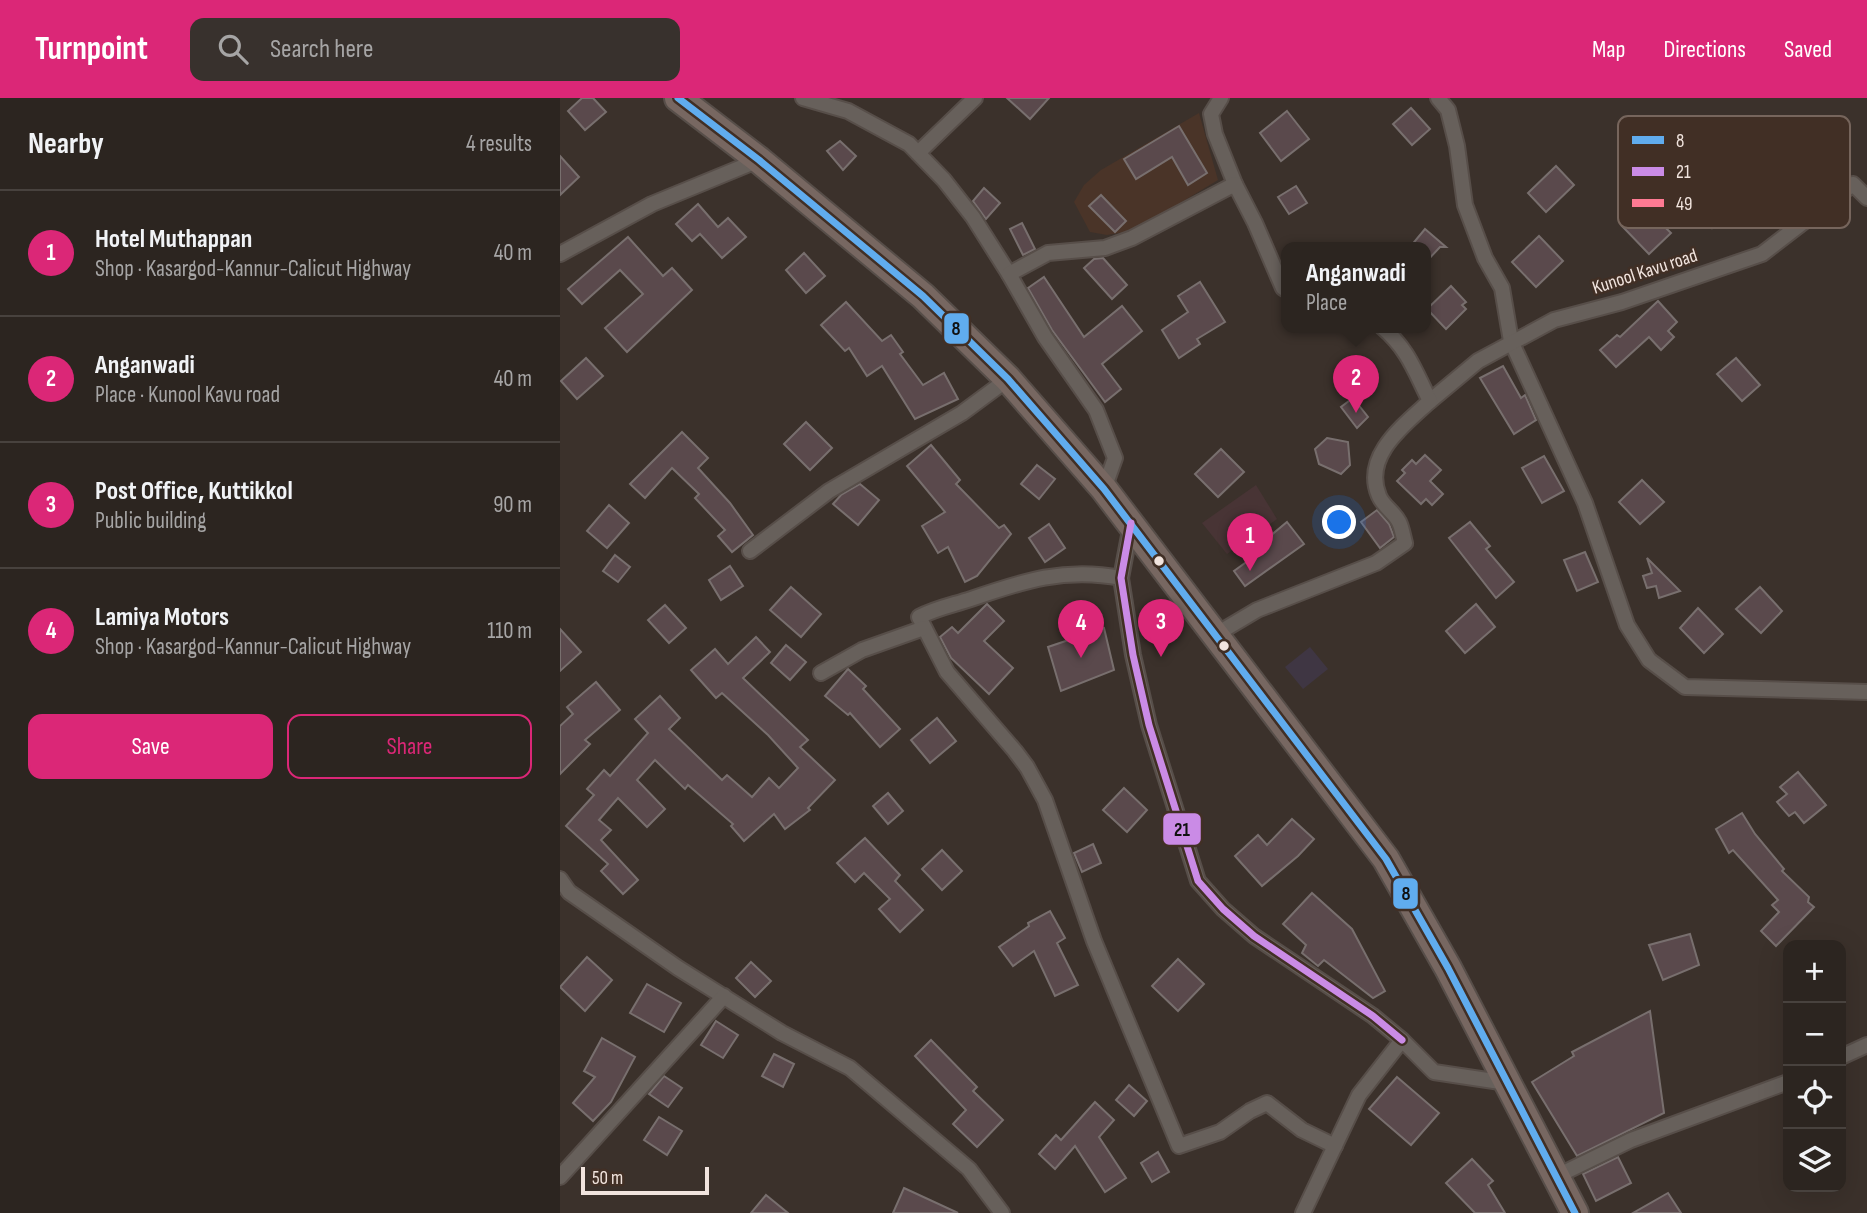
<!DOCTYPE html>
<html lang="en">
<head>
<meta charset="utf-8">
<style>
	:root { --surface:#2c2520; --page:#38312d; --text:#f1f3f6; --muted:#a6a5a5; --line:#48423e; --accent:#db2777 }
	body { margin:0; font-family:"Sofia Sans Condensed",sans-serif; background:var(--page); color:var(--text) }
	.controls { position:absolute; right:21px; bottom:21px; display:grid; overflow:hidden; border-radius:14px; box-shadow:0 7px 28px #0002 }
	.controls button { width:63px; height:63px; display:grid; place-items:center; padding:0; border:0; border-bottom:2px solid var(--line); background:var(--surface); color:var(--text); font:35px sans-serif }
	.scale { position:absolute; left:21px; bottom:18px; width:128px; box-sizing:border-box; padding-left:7px; border:4px solid #f1e4de; border-top:0; font-size:19px; line-height:24px; white-space:nowrap; color:#f1e4de; -webkit-text-stroke:5px #412f25; paint-order:stroke }
	.you { position:absolute; left:780px; top:425px; width:24px; height:24px; margin:-18px; border:5px solid #fff; border-radius:50%; background:#1a73e8; box-shadow:0 0 0 10px #1a73e833 }
	.badge { display:grid; place-items:center; width:46px; height:46px; border-radius:50%; background:var(--accent); color:#fff; font-size:23px; font-weight:700 }
	.pin { position:absolute; translate:-50% -58px; filter:drop-shadow(0 2px 4px #0008) }
	.pin::after { content:''; position:absolute; top:37px; width:24px; height:21px; background:inherit; clip-path:polygon(0 0,100% 0,50% 100%) }
	.popup { position:absolute; left:721px; top:144px; width:150px; height:91px; box-sizing:border-box; display:grid; place-content:center; border-radius:14px; background:var(--surface); filter:drop-shadow(0 2px 5px #0005); font-size:23px; white-space:nowrap; color:var(--muted) }
	.popup b { font-size:26px; color:var(--text) }
	.popup::after { content:''; position:absolute; left:50%; top:100%; margin-left:-14px; border:14px solid transparent; border-top-color:var(--surface) }
	.list { margin:0; padding:0; list-style:none }
	h2 { display:flex; justify-content:space-between; align-items:center; height:91px; margin:0; padding:0 28px; font-size:30px }
	h2 small { font-size:23px; font-weight:400; color:var(--muted) }
	.list li { display:grid; grid-template-columns:46px 1fr auto; gap:21px; align-items:center; box-sizing:border-box; height:126px; padding:0 28px; border-top:2px solid var(--line) }
	.list b { display:block; font-size:26px; white-space:nowrap }
	.list p { margin:0; font-size:23px; white-space:nowrap; color:var(--muted) }
	.list em { font-size:23px; font-style:normal; color:var(--muted) }
	.actions { display:flex; gap:14px; padding:21px 28px }
	.actions a { flex:1; padding:16px 0; border:2px solid var(--accent); border-radius:14px; text-align:center; font-size:24px; color:var(--accent) }
	.actions .main { background:var(--accent); color:#fff }
	.icon { flex:none; width:38px; height:38px; fill:none; stroke:currentColor; stroke-width:2; stroke-linecap:round; stroke-linejoin:round }
	.map { position:relative; flex:none; width:1307px; height:1115px; overflow:hidden }
	header { display:flex; align-items:center; gap:42px; box-sizing:border-box; height:98px; padding:0 35px; background:var(--accent); color:#fff }
	header strong { font-size:33px }
	nav { display:flex; gap:38px; margin-inline-start:auto; font-size:24px }
	.search { width:490px; height:63px; background:var(--page); display:flex; align-items:center; gap:18px; box-sizing:border-box; padding:0 24px; border-radius:14px; color:var(--muted); font-size:26px }
	main { display:flex }
	aside { flex:1; background:var(--surface) }
	.map>svg:first-child { display:block }
	.commercial { fill:#483435 }
	.industrial { fill:#3f3643 }
	.built { fill:#4a3428 }
	.building { fill:#5a494c; stroke:#786f6e; stroke-width:2 }
	.lines { fill:none; stroke-linecap:round; stroke-linejoin:round }
	.street-casing { stroke:#574e49; stroke-width:18 }
	.highway-casing { stroke:#574e49; stroke-width:30 }
	.street { stroke:#67605b; stroke-width:14 }
	.highway { stroke:#776761; stroke-width:26 }
	.bus-1-casing { stroke:#412f25; stroke-width:12 }
	.bus-2-casing { stroke:#412f25; stroke-width:12 }
	.bus-1 { stroke:#60acee; stroke-width:7 }
	.bus-2 { stroke:#ca8be6; stroke-width:7 }
	.bus-dot { fill:#f1e4de; stroke:#412f25; stroke-width:2.5 }
	.labels { text-anchor:middle; dominant-baseline:central; stroke-width:5; stroke-linejoin:round; paint-order:stroke }
	.street-label { font-size:19px; fill:#f1e4de; stroke:#412f25 }
	.key { fill:#412f25; stroke:#76655c; stroke-width:2 }
	.key-label { font-size:19px; fill:#f1e4de }
	.line-badge { stroke:#412f25; stroke-width:2.5 }
	.pale-badge-label { font-size:19px; text-anchor:middle; font-weight:bold; fill:#111 }
</style>
</head>
<body>
<header>
<strong>Turnpoint</strong>
<div class="search"><svg class="icon" aria-label="search" viewBox="0 0 24 24"><circle cx="10" cy="10" r="6"/><path d="M15 15l6 6"/></svg>Search here</div>
<nav><a>Map</a><a>Directions</a><a>Saved</a></nav>
</header>
<main>
<aside>
<h2>Nearby<small>4 results</small></h2>
<ul class="list">
<li><span class="badge">1</span><div><b>Hotel Muthappan</b><p>Shop · Kasargod-Kannur-Calicut Highway</p></div><em>40 m</em></li>
<li><span class="badge">2</span><div><b>Anganwadi</b><p>Place · Kunool Kavu road</p></div><em>40 m</em></li>
<li><span class="badge">3</span><div><b>Post Office, Kuttikkol</b><p>Public building</p></div><em>90 m</em></li>
<li><span class="badge">4</span><div><b>Lamiya Motors</b><p>Shop · Kasargod-Kannur-Calicut Highway</p></div><em>110 m</em></li>
</ul>
<div class="actions"><a class="main">Save</a><a>Share</a></div>
</aside>
<div class="map">
<svg width="1307" height="1115" viewBox="0 0 1307 1115">
	<rect width="100%" height="100%" fill="#3b312b"/>
	<polygon class="commercial" points="696,387 717,421 667,456 642,425"/>
	<polygon class="industrial" points="750,549 768,571 743,591 725,569"/>
	<polygon class="built" points="639,15 658,82 576,132 547,137 530,134 514,104 524,87 541,72"/>
	<g class="building">
		<polygon points="22,0 33,0 46,14 25,32 8,13"/>
		<polygon points="447,0 489,0 470,21"/>
		<polygon points="851,10 870,31 852,47 833,26"/>
		<polygon points="727,13 749,41 721,63 700,35"/>
		<polygon points="619,28 647,75 628,87 612,59 576,81 564,61"/>
		<polygon points="280,43 296,58 283,72 267,53"/>
		<polygon points="0,58 19,79 0,97"/>
		<polygon points="996,68 1014,87 986,114 968,95"/>
		<polygon points="1224,71 1246,94 1228,113 1205,89"/>
		<polygon points="736,88 747,105 729,116 718,99"/>
		<polygon points="1146,89 1170,113 1152,130 1128,106"/>
		<polygon points="424,90 440,105 426,121 413,103"/>
		<polygon points="541,97 566,123 555,134 529,108"/>
		<polygon points="138,106 158,129 168,120 186,139 162,160 140,136 132,143 116,126"/>
		<polygon points="1083,108 1111,135 1089,156 1062,128"/>
		<polygon points="462,125 475,151 463,157 450,131"/>
		<polygon points="865,131 886,149 880,149 866,164 866,149 850,149"/>
		<polygon points="979,138 1003,163 976,189 952,164"/>
		<polygon points="68,139 103,178 112,170 132,192 67,254 45,230 83,196 60,172 22,206 8,191"/>
		<polygon points="244,155 265,178 246,195 226,172"/>
		<polygon points="543,160 567,187 552,201 524,170 534,161"/>
		<polygon points="484,179 524,239 562,208 582,233 542,266 561,291 545,304 492,232 468,190"/>
		<polygon points="640,184 665,224 637,241 640,246 619,260 602,232 628,214 618,198"/>
		<polygon points="891,188 906,204 902,207 906,211 886,231 867,211"/>
		<polygon points="1098,203 1117,224 1108,233 1114,239 1101,252 1089,239 1056,269 1040,252 1057,237 1060,239"/>
		<polygon points="286,204 322,243 331,237 343,254 340,256 363,287 384,275 398,301 355,321 322,268 307,278 289,250 285,253 261,227"/>
		<polygon points="26,260 43,278 17,301 1,283"/>
		<polygon points="1176,260 1200,287 1182,303 1157,276"/>
		<polygon points="943,268 961,300 965,297 976,322 954,336 920,280"/>
		<polygon points="793,300 808,319 797,330 781,309"/>
		<polygon points="246,324 272,350 250,372 224,346"/>
		<polygon points="122,334 148,360 138,370 170,405 193,437 172,454 158,438 165,432 135,400 139,396 112,370 85,400 70,386"/>
		<polygon points="767,340 788,344 790,367 781,376 759,366 755,351"/>
		<polygon points="371,347 400,382 396,386 439,430 444,427 451,436 417,478 405,484 388,449 378,455 362,428 385,414 347,368"/>
		<polygon points="661,351 684,374 658,399 635,376"/>
		<polygon points="865,357 881,372 870,383 883,396 872,407 866,401 861,406 837,383 845,375 842,372 852,362 856,366"/>
		<polygon points="984,358 1004,393 982,405 962,370"/>
		<polygon points="477,367 495,381 479,401 461,386"/>
		<polygon points="1082,382 1104,404 1080,426 1059,404"/>
		<polygon points="300,386 319,402 298,427 273,406 281,397"/>
		<polygon points="49,407 69,425 47,450 27,433"/>
		<polygon points="817,412 829,426 834,439 820,450 801,424"/>
		<polygon points="727,424 744,446 685,488 674,473 707,449 703,444"/>
		<polygon points="910,424 930,448 926,451 954,484 936,500 889,440"/>
		<polygon points="489,426 505,450 485,464 469,440"/>
		<polygon points="1025,454 1038,484 1017,493 1004,462"/>
		<polygon points="55,457 70,469 58,484 43,473"/>
		<polygon points="1087,460 1120,493 1099,500 1096,488 1087,490 1083,478 1092,475"/>
		<polygon points="170,468 183,488 161,502 149,482"/>
		<polygon points="231,489 261,516 241,539 210,512"/>
		<polygon points="1200,489 1222,513 1201,535 1176,511"/>
		<polygon points="427,506 444,523 424,543 453,570 429,596 391,560 380,539 392,529 398,535"/>
		<polygon points="916,506 935,529 905,555 886,533"/>
		<polygon points="105,507 126,530 109,545 88,522"/>
		<polygon points="1138,510 1163,536 1144,555 1120,530"/>
		<polygon points="544,530 554,572 501,593 488,549"/>
		<polygon points="0,531 21,554 0,573"/>
		<polygon points="196,539 210,554 183,580 248,642 240,649 275,682 248,710 250,712 225,731 214,716 184,743 171,728 173,726 128,687 125,691 95,662 77,682 105,711 87,729 58,700 39,722 51,732 41,742 78,782 63,796 41,773 48,766 6,728 34,697 27,691 44,672 50,678 88,635 75,621 100,598 120,620 109,631 162,682 167,677 192,699 209,680 219,690 238,670 208,637 162,595 156,600 131,572 155,551 168,566"/>
		<polygon points="226,547 246,564 230,582 211,565"/>
		<polygon points="288,571 306,588 303,591 340,631 320,649 290,615 288,617 265,598"/>
		<polygon points="36,584 60,612 25,642 30,646 0,676 0,628 13,616 7,609"/>
		<polygon points="377,620 396,643 370,665 351,642"/>
		<polygon points="1238,674 1266,707 1244,725 1235,714 1229,718 1217,704 1227,696 1220,689"/>
		<polygon points="564,690 587,712 567,734 543,712"/>
		<polygon points="328,695 343,713 328,726 313,708"/>
		<polygon points="1182,715 1195,736 1224,771 1222,773 1249,799 1248,804 1254,809 1216,848 1201,833 1219,814 1212,807 1218,802 1173,752 1169,755 1156,731"/>
		<polygon points="732,721 754,741 738,758 702,788 675,758 698,737 707,747"/>
		<polygon points="305,740 340,777 335,783 363,812 340,834 319,811 330,801 304,775 295,784 277,765"/>
		<polygon points="533,746 541,765 522,774 514,755"/>
		<polygon points="382,752 402,773 382,792 362,771"/>
		<polygon points="752,795 792,831 825,893 813,900 764,862 758,868 742,855 746,847 723,826"/>
		<polygon points="490,813 505,840 497,845 518,887 495,898 474,853 453,868 439,849 469,828 468,825"/>
		<polygon points="1130,836 1139,867 1103,882 1089,847"/>
		<polygon points="27,859 52,882 25,913 0,889"/>
		<polygon points="618,861 644,886 618,913 592,888"/>
		<polygon points="191,864 211,883 195,899 176,880"/>
		<polygon points="87,886 121,905 104,934 70,915"/>
		<polygon points="1090,913 1104,1015 1017,1058 972,984 1014,958 1012,954"/>
		<polygon points="156,923 178,937 163,960 141,947"/>
		<polygon points="42,940 75,959 51,1004 33,1023 13,1005 35,979 24,973"/>
		<polygon points="371,942 417,989 413,993 443,1022 417,1049 393,1026 406,1012 355,958"/>
		<polygon points="214,956 234,966 223,989 202,978"/>
		<polygon points="104,978 122,990 108,1009 89,996"/>
		<polygon points="837,979 879,1015 851,1047 809,1011"/>
		<polygon points="569,987 587,1003 574,1018 556,1002"/>
		<polygon points="535,1004 554,1022 539,1039 566,1080 545,1094 515,1048 495,1071 479,1056 496,1037 501,1042"/>
		<polygon points="99,1019 122,1033 107,1057 84,1042"/>
		<polygon points="598,1054 609,1074 592,1084 581,1065"/>
		<polygon points="1058,1059 1071,1085 1036,1103 1023,1076"/>
		<polygon points="912,1061 933,1083 928,1087 945,1115 915,1115 886,1085"/>
		<polygon points="344,1090 398,1115 333,1115"/>
		<polygon points="1108,1095 1121,1115 1073,1115"/>
		<polygon points="206,1097 228,1115 191,1115"/>
	</g>
	<g class="lines">
		<defs>
			<g id="street">
				<polyline points="243,0 288,13 349,46 384,82 413,119 449,176"/>
				<polyline points="661,0 651,16 655,36 675,86"/>
				<polyline points="878,0 888,12 897,48 905,107 925,160 942,190 951,243 1025,405 1067,527 1089,562 1125,589 1307,594"/>
				<polyline points="358,55 415,0"/>
				<polyline points="0,156 92,106 199,62"/>
				<polyline points="870,303 918,263 994,222 1062,204 1202,156 1293,86 1307,100"/>
				<polyline points="544,391 555,360 536,312 485,239 449,176 488,155 545,150 572,140 675,86 695,125 723,190 726,192"/>
				<polyline points="571,427 561,480 573,557 589,627 638,783 663,811 694,838 813,918 842,942"/>
				<polyline points="190,453 269,393 402,315 448,281"/>
				<path d="M 561,480 C 505,469 463,483 411,501 C 393,507 376,510 359,519 L 387,574 L 455,653 L 467,669 L 485,702 L 534,843 L 619,1048 L 660,1034 L 690,1013 L 707,1005 L 742,1032 L 775,1048"/>
				<path d="M 655,537 L 697,512 L 816,465 L 845,445 C 843,438 842,430 839,424 C 834,414 823,408 819,398 C 802,358 844,327 870,303 C 855,274 849,252 822,229"/>
				<polyline points="261,575 302,552 364,530"/>
				<polyline points="0,781 9,794 118,870 222,935 290,970 409,1071 442,1115"/>
				<polyline points="1281,959 1307,947"/>
				<polyline points="0,1079 164,898"/>
				<polyline points="995,1079 1071,1042 1228,984"/>
				<polyline points="743,1115 799,997 842,942 874,974 947,985"/>
			</g>
			<polyline id="highway" points="118,0 199,62 363,198 448,281 544,391 826,761 888,870 1015,1115"/>
		</defs>
		<use href="#street" class="street-casing"/>
		<use href="#highway" class="highway-casing"/>
		<use href="#street" class="street"/>
		<use href="#highway" class="highway"/>
		<defs>
			<polyline id="bus-1" points="118,0 199,62 363,198 448,281 544,391 826,761 888,870 1015,1115"/>
			<polyline id="bus-2" points="571,425 561,480 573,557 589,627 638,783 663,811 694,838 813,918 842,942"/>
		</defs>
		<use href="#bus-1" class="bus-1-casing"/>
		<use href="#bus-2" class="bus-2-casing"/>
		<use href="#bus-1" class="bus-1"/>
		<use href="#bus-2" class="bus-2"/>
	</g>
	<g class="bus-dot">
		<circle cx="599" cy="463" r="6"/>
		<circle cx="664" cy="548" r="6"/>
	</g>
	<g class="labels">
		<g class="street-label">
			<text transform="translate(1085 174) rotate(-18)">Kunool Kavu road</text>
		</g>
	</g>
	<rect x="1058" y="18" width="232" height="112" rx="10" class="key"/>
	<rect x="1072" y="38" width="32" height="8" fill="#60acee"/>
	<rect x="1072" y="69" width="32" height="9" fill="#ca8be6"/>
	<rect x="1072" y="101" width="32" height="8" fill="#fe7a93"/>
	<g class="key-label">
		<text x="1116" y="49">8</text>
		<text x="1116" y="80">21</text>
		<text x="1116" y="112">49</text>
	</g>
	<g class="line-badge">
		<rect x="383" y="214" width="27" height="33" rx="7" fill="#60acee"/>
		<rect x="602" y="714" width="40" height="34" rx="7" fill="#ca8be6"/>
		<rect x="832" y="779" width="27" height="33" rx="7" fill="#60acee"/>
	</g>
	<g class="pale-badge-label">
		<text x="396" y="237">8</text>
		<text x="622" y="738">21</text>
		<text x="846" y="802">8</text>
	</g>
</svg>
<div class="controls">
<button>+</button>
<button>−</button>
<button><svg class="icon" aria-label="locate" viewBox="0 0 24 24"><circle cx="12" cy="12" r="6"/><path d="M12 2v4M12 18v4M2 12h4M18 12h4"/></svg></button>
<button><svg class="icon" aria-label="layers" viewBox="0 0 24 24"><path d="M12 4l9 5-9 5-9-5zM3 14l9 5 9-5"/></svg></button>
</div>
<div class="scale">50 m</div>
<div class="you"></div>
<div class="pin badge" style="left:690px;top:473px">1</div>
<div class="pin badge" style="left:796px;top:315px">2</div>
<div class="popup"><b>Anganwadi</b>Place</div>
<div class="pin badge" style="left:601px;top:559px">3</div>
<div class="pin badge" style="left:521px;top:560px">4</div>
</div>
</main>
</body>
</html>
